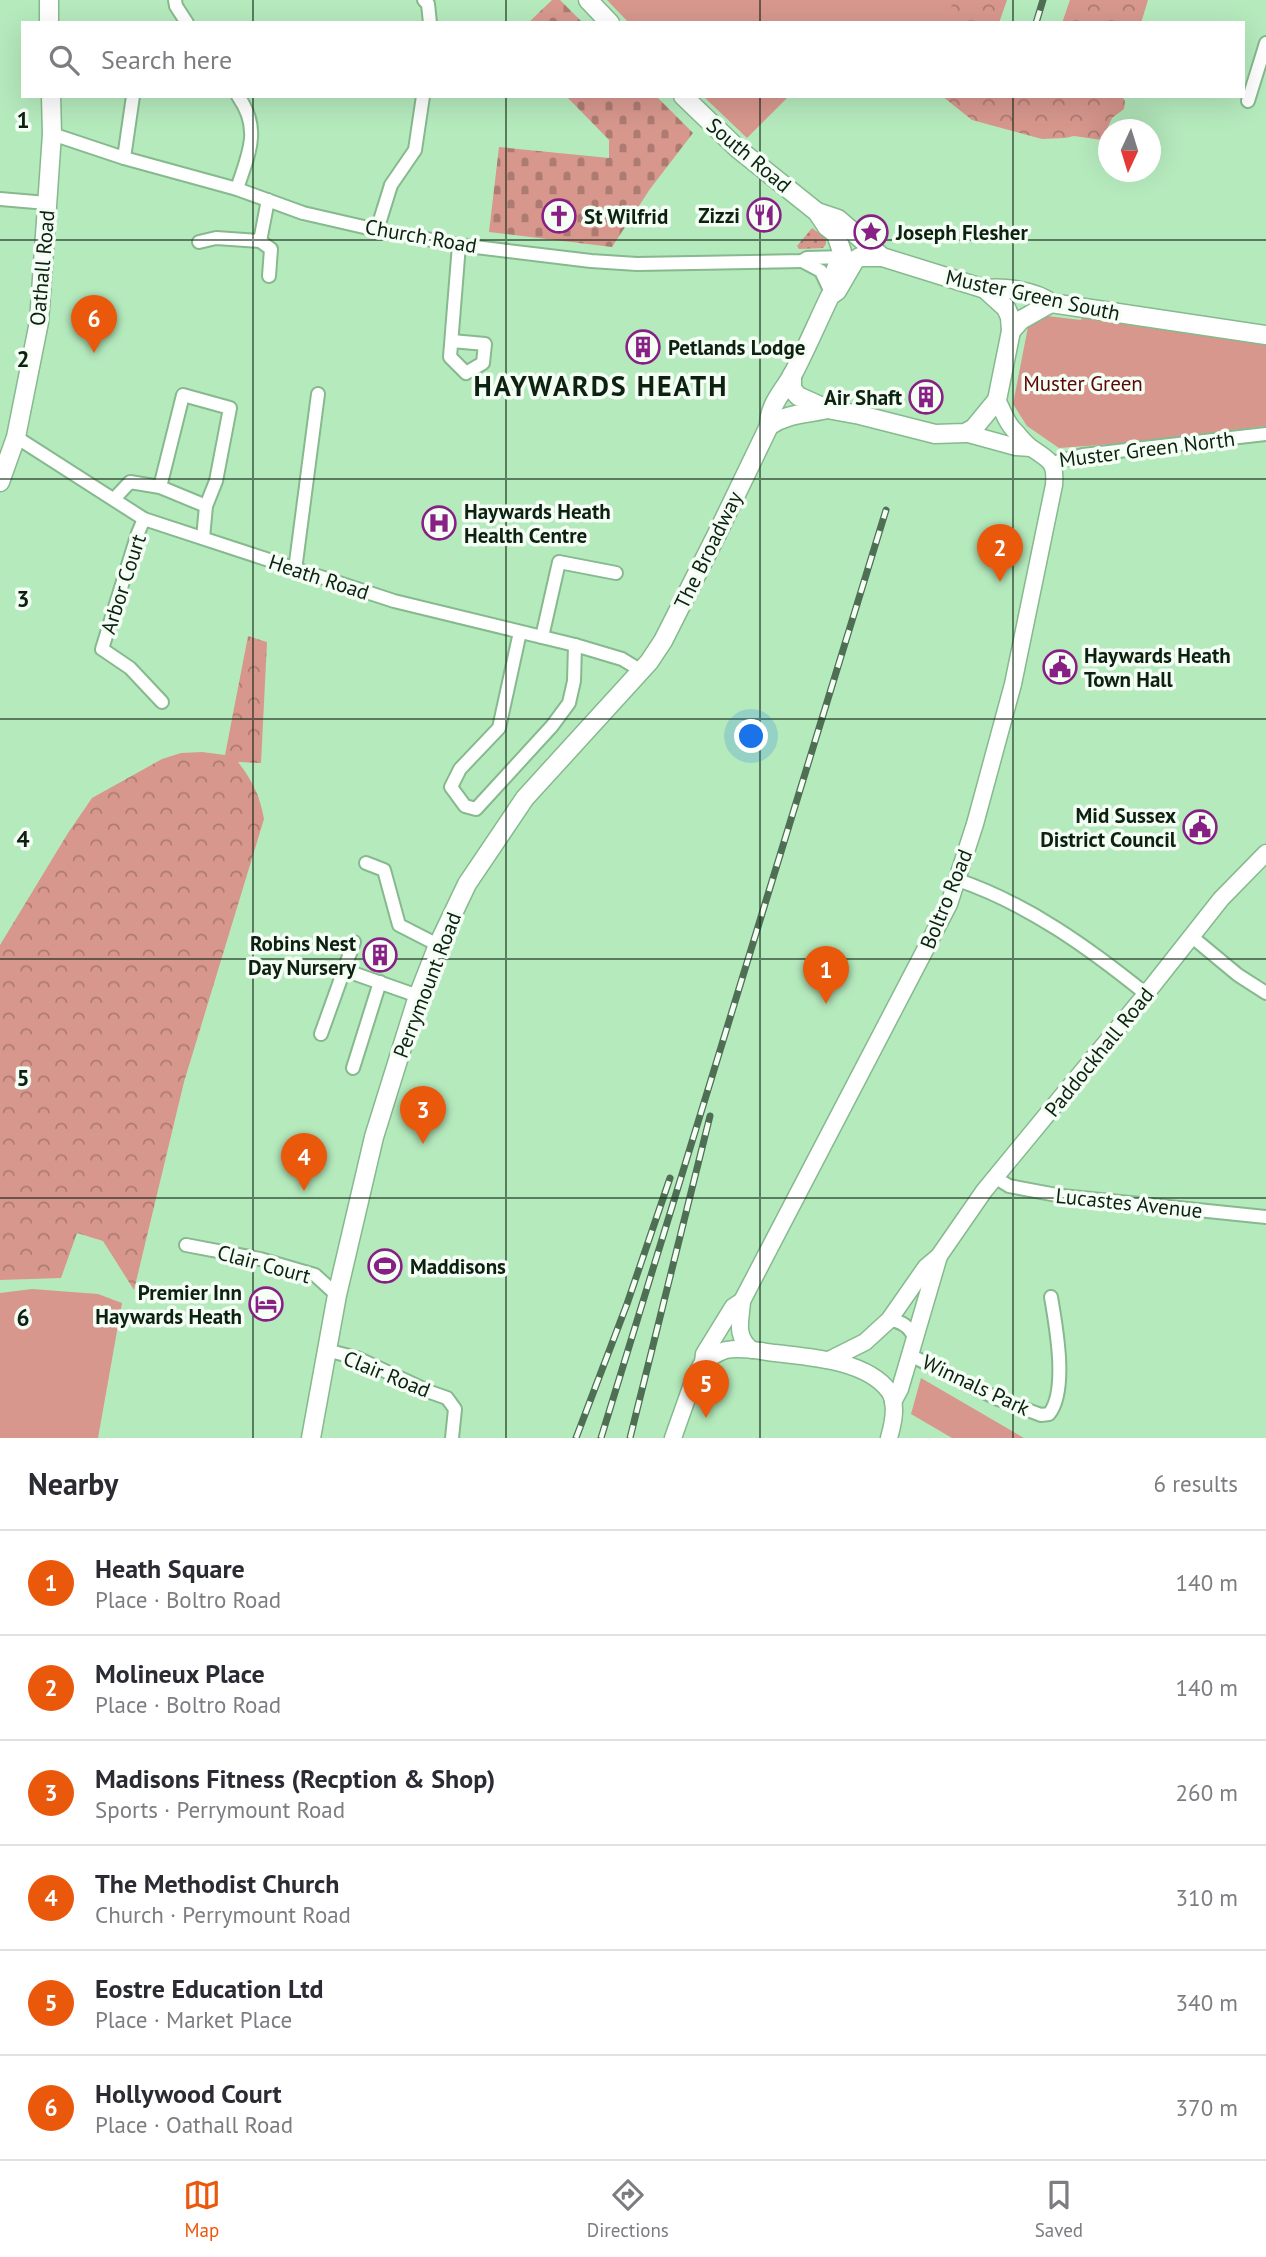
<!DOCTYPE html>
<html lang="en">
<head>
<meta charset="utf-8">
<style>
	:root { --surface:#fff; --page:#f2f2f3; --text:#2b2b33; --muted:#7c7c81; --line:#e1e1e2; --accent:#ea580c }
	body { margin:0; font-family:"PT Sans",sans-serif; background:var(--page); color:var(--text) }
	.compass { position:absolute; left:1098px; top:119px; width:63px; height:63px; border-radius:50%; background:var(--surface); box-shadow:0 7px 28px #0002; rotate:184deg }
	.you { position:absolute; left:752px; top:737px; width:24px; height:24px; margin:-18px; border:5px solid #fff; border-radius:50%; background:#1a73e8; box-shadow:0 0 0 10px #1a73e833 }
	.badge { display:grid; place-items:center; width:46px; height:46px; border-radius:50%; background:var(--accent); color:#fff; font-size:23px; font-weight:700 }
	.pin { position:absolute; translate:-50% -58px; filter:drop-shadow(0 2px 4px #0008) }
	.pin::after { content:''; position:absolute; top:37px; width:24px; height:21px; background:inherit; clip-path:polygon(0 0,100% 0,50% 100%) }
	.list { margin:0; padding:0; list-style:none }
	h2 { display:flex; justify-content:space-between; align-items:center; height:91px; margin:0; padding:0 28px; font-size:30px }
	h2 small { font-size:23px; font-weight:400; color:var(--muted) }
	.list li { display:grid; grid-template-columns:46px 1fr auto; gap:21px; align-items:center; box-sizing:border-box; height:105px; padding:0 28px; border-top:2px solid var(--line) }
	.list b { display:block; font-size:26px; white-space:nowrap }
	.list p { margin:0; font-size:23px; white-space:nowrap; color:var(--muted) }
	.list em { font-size:23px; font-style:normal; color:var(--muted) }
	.icon { flex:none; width:38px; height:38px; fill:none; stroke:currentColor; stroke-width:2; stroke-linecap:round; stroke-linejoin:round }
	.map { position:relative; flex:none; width:1266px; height:1438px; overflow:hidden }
	.search { position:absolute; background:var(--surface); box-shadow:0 7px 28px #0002; left:21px; right:21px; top:21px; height:77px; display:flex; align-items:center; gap:18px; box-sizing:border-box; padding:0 24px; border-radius:0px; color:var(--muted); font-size:26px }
	.sheet { height:721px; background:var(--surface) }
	nav { display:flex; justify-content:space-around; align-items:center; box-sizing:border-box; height:98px; border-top:2px solid var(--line); background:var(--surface); font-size:19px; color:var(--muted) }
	nav a { display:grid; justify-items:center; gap:4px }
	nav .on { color:var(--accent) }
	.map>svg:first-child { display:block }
	.grass { fill:url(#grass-dots) }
	.forest { fill:url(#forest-crowns) }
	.cemetery { fill:url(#cemetery-stones) }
	.green { fill:#d7978d }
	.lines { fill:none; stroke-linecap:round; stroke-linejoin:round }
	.minor-casing { stroke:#86b98e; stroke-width:16 }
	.tertiary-casing { stroke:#86b98e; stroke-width:19 }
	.secondary-casing { stroke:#86b98e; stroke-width:21 }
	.minor { stroke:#fff; stroke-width:12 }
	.tertiary { stroke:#fff; stroke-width:16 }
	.secondary { stroke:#fff; stroke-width:18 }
	.rail-casing { stroke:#4e6f54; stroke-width:7 }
	.rail { stroke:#f4fef5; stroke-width:4.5; stroke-dasharray:13; stroke-linecap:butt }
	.grid { fill:none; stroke:#0d2111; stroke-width:2; stroke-opacity:0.55 }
	.labels { text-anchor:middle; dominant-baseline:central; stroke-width:7; stroke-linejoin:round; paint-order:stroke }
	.street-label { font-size:21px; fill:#0d2111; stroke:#f4fef5 }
	.poi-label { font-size:21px; font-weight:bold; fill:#0d2111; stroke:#f4fef5; text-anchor:start }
	.park-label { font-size:21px; fill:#5c0504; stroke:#f4fef5 }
	.district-label { font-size:28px; font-weight:bold; letter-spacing:2px; fill:#0d2111; stroke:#f4fef5 }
	.grid-label { font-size:23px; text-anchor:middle; font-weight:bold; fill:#0d2111; stroke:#f4fef5; stroke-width:7; stroke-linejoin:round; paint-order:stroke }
</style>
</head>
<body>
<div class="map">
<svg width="1266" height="1438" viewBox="0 0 1266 1438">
	<defs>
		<pattern id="grass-dots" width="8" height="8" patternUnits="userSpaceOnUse" patternTransform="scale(1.75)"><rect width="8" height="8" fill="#d7978d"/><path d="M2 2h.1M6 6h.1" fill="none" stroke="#ad7b72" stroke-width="1.8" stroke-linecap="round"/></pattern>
		<pattern id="forest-crowns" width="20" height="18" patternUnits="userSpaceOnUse" patternTransform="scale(1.75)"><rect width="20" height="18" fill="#d7978d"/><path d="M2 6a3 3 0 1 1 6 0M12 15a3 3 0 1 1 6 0" fill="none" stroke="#ad7b72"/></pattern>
		<pattern id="cemetery-stones" width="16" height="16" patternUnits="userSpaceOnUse" patternTransform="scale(1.75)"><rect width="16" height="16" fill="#d7978d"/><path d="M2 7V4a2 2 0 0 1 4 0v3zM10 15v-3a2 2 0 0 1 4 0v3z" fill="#ad7b72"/></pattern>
	</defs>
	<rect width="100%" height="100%" fill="#b5eabd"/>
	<polygon class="grass" points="812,228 826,238 826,244 823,248 799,249 797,246"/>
	<g class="forest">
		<polygon points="826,0 1007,0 999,23 860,23"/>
		<polygon points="1070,0 1148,0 1141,23 1062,23"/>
		<polygon points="942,96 1122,96 1125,101 1124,109 1112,118 1102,140 1074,136 1065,138 1042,139 972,120"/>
		<path d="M 248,636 L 267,642 L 261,763 L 238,762 C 252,780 260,796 264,819 L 184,1082 L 134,1290 L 103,1241 L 77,1233 L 61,1278 L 0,1280 L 0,945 L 68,833 L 92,798 L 162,759 L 181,753 L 202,752 L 225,755 Z"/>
	</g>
	<g class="cemetery">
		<polygon points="552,0 560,0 583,23 528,23"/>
		<polygon points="566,96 656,96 693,133 650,189 612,247 489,232 499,147 609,158 609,140"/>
	</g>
	<g class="green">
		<polygon points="607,0 954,0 945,23 629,23"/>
		<polygon points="703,96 789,96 747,138"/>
		<polygon points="1047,316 1081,320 1082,317 1266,344 1266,426 1126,443 1059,448 1027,426 1013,404 1028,327"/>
		<polygon points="32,1289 98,1294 122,1303 98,1438 0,1438 0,1293"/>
		<polygon points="921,1378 1024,1438 952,1438 911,1414"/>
	</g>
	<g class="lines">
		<defs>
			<g id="minor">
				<polyline points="175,0 176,6 187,23"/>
				<polyline points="424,0 428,4 430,23"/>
				<polyline points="1248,101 1266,43"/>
				<polyline points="52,134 124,158 237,189 303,213 377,230 459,245 591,261 637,264 802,261 807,258 846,257"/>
				<polyline points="124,158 133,96"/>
				<path d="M 237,189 C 248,154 262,130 238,96"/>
				<polyline points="0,199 47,203"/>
				<polyline points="377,230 391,185 415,150 423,96"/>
				<polyline points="260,241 271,249 269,276"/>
				<polyline points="199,242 216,238 260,241 268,200"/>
				<polyline points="802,261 821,271 829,288"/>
				<polyline points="452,341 485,344 483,363 466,373 450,357 459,245"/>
				<polyline points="16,437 144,519 394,601 575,645 622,659 640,670"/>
				<polyline points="1052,463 1083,455 1266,434"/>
				<polyline points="160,487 183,395 230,408 216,481 206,506"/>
				<polyline points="114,499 130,482 160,487 206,506 203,538"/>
				<polyline points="144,519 138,533 102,649 130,668 162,702"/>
				<polyline points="295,570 318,394"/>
				<polyline points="520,632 499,728 460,769 451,787 465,806 476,809 552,726 569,703 574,681 575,645"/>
				<polyline points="542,637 559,562 616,573"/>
				<polyline points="366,863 384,870 399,925 438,945"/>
				<path d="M 958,880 C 1028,904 1089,948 1146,994"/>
				<polyline points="1191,936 1238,975 1266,993"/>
				<polyline points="344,970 354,942"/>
				<polyline points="321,1034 344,970 418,996"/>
				<polyline points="353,1068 380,982"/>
				<polyline points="996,1178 1009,1186 1062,1196 1266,1217"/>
				<polyline points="186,1245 260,1259 315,1275 337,1295"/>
				<path d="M 889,1320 C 901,1321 910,1326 914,1338"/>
				<polyline points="326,1350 357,1358 430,1392 447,1398 455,1409 452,1438"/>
				<path d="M 910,1355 L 998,1399 L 1041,1415 L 1049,1414 C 1068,1391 1056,1326 1051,1297"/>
			</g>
			<g id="tertiary">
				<polyline points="965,433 1016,447 1031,448"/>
				<path d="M 752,1350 C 734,1336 741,1320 742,1301 L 949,904 L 975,824 L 1013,684 L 1054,485 C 1056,462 1050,461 1033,449 C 1026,445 1019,435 1013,429 C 1005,420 1003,410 997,400"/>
				<polyline points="829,1360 865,1342 889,1320 926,1267 939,1256 984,1191 1146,994 1221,899 1266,853"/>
				<path d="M 703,1362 C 710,1358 718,1352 726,1350 C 742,1347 759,1351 775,1353 C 809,1357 866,1360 889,1391 C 898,1404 893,1424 889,1438"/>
				<polyline points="893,1402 900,1389 939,1256"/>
				<polyline points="673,1438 695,1376 703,1362 704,1354 733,1307 742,1301"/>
			</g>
			<g id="secondary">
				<polyline points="49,0 49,23"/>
				<polyline points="588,0 610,23"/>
				<polyline points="683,96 737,148 817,212 827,227 836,234 842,252 832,280"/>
				<path d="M 817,212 L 838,219 L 882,257 L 985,289 C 1005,287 1035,291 1051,303 L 1266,335"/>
				<polyline points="1011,331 1021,320 1051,303"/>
				<polyline points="792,375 792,389 798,396 827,409 860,415 935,434 965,433 974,428 997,400 1011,331 1010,317 1006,308 985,289"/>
				<path d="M 769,426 C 786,414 804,414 823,410"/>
				<polyline points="0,482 16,437 39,322 52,134 51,96"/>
				<path d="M 311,1438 L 337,1295 L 374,1137 L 418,996 L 438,945 L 467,884 L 525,798 L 649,662 L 663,641 L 717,534 L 769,426 C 769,403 785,390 794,372 C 807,347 818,321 830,296 L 837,291 L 855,260 L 860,257 L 882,257"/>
			</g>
		</defs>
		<use href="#minor" class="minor-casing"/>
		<use href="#tertiary" class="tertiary-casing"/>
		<use href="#secondary" class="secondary-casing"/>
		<use href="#minor" class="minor"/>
		<use href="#tertiary" class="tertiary"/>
		<use href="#secondary" class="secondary"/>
		<defs>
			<g id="rail">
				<polyline points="1036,23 1043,0"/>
				<polyline points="576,1438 627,1304 670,1178"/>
				<polyline points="601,1438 886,510"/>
				<polyline points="630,1438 710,1116"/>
			</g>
		</defs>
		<use href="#rail" class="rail-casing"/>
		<use href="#rail" class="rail"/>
	</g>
	<path class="grid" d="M 253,0 L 253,23M 506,0 L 506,23M 760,0 L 760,23M 1013,0 L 1013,23M 253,96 L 253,1438M 506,96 L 506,1438M 760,96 L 760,1438M 1013,96 L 1013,1438M 0,240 L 1266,240M 0,479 L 1266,479M 0,719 L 1266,719M 0,959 L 1266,959M 0,1198 L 1266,1198"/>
	<defs>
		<symbol id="restaurant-ring" viewBox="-11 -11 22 22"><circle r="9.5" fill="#f4fef5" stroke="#881f85" stroke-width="1.5"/><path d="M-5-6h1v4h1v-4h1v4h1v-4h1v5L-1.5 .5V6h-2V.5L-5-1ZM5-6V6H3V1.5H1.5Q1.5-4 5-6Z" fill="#881f85"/></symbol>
		<symbol id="church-ring" viewBox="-11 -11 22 22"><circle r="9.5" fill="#f4fef5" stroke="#881f85" stroke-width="1.5"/><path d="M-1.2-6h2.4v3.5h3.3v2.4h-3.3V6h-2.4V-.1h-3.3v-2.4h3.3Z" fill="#881f85"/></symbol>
		<symbol id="sight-ring" viewBox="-11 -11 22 22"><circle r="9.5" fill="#f4fef5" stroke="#881f85" stroke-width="1.5"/><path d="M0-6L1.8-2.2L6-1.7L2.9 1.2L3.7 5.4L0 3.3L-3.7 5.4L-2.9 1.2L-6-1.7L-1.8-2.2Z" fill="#881f85"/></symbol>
		<symbol id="building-ring" viewBox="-11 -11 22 22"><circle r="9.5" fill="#f4fef5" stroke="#881f85" stroke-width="1.5"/><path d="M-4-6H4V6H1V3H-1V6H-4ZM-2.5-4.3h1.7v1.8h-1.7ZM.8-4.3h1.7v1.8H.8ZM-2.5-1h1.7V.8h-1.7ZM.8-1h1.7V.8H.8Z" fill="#881f85"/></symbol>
		<symbol id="hospital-ring" viewBox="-11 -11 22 22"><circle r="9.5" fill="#f4fef5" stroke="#881f85" stroke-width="1.5"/><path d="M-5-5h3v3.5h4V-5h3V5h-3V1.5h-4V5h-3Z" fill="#881f85"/></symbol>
		<symbol id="civic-ring" viewBox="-11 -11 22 22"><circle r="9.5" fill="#f4fef5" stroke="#881f85" stroke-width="1.5"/><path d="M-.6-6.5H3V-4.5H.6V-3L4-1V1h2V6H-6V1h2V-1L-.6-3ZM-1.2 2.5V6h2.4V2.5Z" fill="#881f85"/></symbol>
		<symbol id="stadium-ring" viewBox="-11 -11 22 22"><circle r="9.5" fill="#f4fef5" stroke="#881f85" stroke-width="1.5"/><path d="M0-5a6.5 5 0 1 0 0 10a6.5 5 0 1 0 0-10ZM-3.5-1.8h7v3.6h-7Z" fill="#881f85"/></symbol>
		<symbol id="hotel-ring" viewBox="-11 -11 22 22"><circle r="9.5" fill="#f4fef5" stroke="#881f85" stroke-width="1.5"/><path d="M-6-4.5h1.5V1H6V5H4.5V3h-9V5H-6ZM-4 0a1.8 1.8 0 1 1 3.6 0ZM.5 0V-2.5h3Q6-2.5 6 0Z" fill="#881f85"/></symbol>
	</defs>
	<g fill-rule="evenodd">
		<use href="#restaurant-ring" x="745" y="196" width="38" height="38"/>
		<use href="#church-ring" x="540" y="197" width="38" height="38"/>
		<use href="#sight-ring" x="852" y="213" width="38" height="38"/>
		<use href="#building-ring" x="624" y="328" width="38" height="38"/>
		<use href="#building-ring" x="907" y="378" width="38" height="38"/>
		<use href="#hospital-ring" x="420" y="504" width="38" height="38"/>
		<use href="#civic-ring" x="1041" y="648" width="38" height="38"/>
		<use href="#civic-ring" x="1181" y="808" width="38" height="38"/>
		<use href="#building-ring" x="361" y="936" width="38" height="38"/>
		<use href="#stadium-ring" x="366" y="1247" width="38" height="38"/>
		<use href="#hotel-ring" x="247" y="1285" width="38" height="38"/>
	</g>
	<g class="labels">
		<g class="street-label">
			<text transform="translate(749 155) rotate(40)">South Road</text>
			<text transform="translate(421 236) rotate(10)">Church Road</text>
			<text transform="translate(42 268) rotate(-85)">Oathall Road</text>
			<text transform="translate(1033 295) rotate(12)">Muster Green South</text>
			<text transform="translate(1147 449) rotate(-7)">Muster Green North</text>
			<text transform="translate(708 550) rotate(-64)">The Broadway</text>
			<text transform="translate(319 577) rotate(18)">Heath Road</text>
			<text transform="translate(123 584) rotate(-72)">Arbor Court</text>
			<text transform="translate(946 899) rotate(-68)">Boltro Road</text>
			<text transform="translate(427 985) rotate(-69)">Perrymount Road</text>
			<text transform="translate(1099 1052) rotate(-51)">Paddockhall Road</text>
			<text transform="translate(1129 1203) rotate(6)">Lucastes Avenue</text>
			<text transform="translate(264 1264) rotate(15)">Clair Court</text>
			<text transform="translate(387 1374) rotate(22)">Clair Road</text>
			<text transform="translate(976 1385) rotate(25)">Winnals Park</text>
		</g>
		<g class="poi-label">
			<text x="740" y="215" text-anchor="end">Zizzi</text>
			<text x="584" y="216">St Wilfrid</text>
			<text x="896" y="232">Joseph Flesher</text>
			<text x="668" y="347">Petlands Lodge</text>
			<text x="902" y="397" text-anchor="end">Air Shaft</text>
			<text x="464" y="511">Haywards Heath<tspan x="464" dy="24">Health Centre</tspan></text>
			<text x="1084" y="655">Haywards Heath<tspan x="1084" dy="24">Town Hall</tspan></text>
			<text x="1176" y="815" text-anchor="end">Mid Sussex<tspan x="1176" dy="24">District Council</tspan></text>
			<text x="356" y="943" text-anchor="end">Robins Nest<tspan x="356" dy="24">Day Nursery</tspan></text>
			<text x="410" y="1266">Maddisons</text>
			<text x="242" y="1292" text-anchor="end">Premier Inn<tspan x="242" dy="24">Haywards Heath</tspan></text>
		</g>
		<g class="park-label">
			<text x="1083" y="383">Muster Green</text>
		</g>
		<g class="district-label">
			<text x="601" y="385">HAYWARDS HEATH</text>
		</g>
	</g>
	<g class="grid-label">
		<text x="23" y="128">1</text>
		<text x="23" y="367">2</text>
		<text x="23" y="607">3</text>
		<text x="23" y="847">4</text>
		<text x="23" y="1086">5</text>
		<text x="23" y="1326">6</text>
	</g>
</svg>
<svg class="compass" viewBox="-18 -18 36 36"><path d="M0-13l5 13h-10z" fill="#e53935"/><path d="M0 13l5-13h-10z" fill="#7c7c81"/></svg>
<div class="you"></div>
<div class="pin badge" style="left:826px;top:1004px">1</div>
<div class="pin badge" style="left:1000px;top:582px">2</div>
<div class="pin badge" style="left:423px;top:1144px">3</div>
<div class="pin badge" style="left:304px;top:1191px">4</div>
<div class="pin badge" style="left:706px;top:1418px">5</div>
<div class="pin badge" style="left:94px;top:353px">6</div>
<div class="search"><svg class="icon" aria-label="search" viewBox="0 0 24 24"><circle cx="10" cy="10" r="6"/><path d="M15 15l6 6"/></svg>Search here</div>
</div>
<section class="sheet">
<h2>Nearby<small>6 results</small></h2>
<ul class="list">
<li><span class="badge">1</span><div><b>Heath Square</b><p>Place · Boltro Road</p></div><em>140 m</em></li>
<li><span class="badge">2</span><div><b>Molineux Place</b><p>Place · Boltro Road</p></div><em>140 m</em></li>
<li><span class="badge">3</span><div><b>Madisons Fitness (Recption &amp; Shop)</b><p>Sports · Perrymount Road</p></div><em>260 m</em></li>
<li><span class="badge">4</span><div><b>The Methodist Church</b><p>Church · Perrymount Road</p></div><em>310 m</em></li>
<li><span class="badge">5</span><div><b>Eostre Education Ltd</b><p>Place · Market Place</p></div><em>340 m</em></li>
<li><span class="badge">6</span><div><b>Hollywood Court</b><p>Place · Oathall Road</p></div><em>370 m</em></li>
</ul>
</section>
<nav>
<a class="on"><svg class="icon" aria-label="map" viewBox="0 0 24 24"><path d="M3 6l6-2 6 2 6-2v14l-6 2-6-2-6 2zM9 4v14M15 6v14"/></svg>Map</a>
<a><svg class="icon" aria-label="directions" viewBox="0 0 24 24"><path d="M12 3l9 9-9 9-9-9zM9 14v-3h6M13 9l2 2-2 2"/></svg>Directions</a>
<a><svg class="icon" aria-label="saved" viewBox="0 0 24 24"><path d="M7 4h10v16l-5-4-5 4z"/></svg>Saved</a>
</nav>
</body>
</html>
